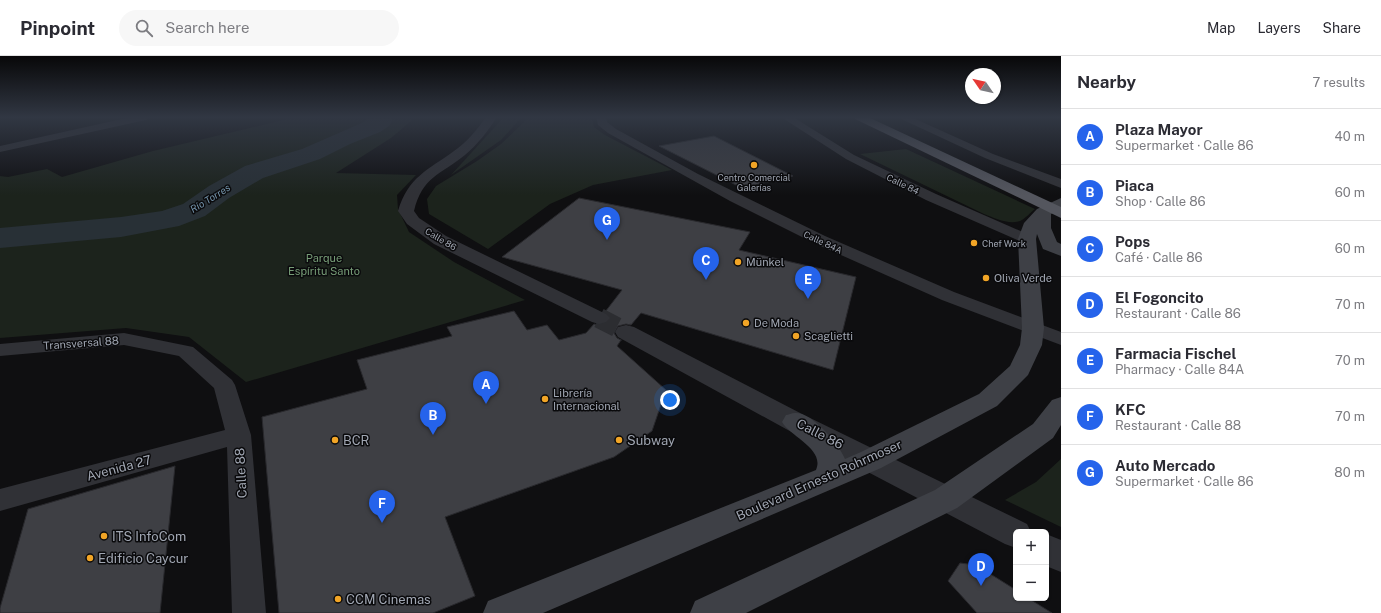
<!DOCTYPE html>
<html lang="en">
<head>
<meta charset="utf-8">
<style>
	:root { --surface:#fff; --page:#f7f7f7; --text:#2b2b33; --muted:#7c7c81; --line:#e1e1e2; --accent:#2563eb }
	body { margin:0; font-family:"Public Sans",sans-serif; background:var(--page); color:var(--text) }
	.controls { position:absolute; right:12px; bottom:12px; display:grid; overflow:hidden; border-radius:6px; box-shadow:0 1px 3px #0004 }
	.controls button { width:36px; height:36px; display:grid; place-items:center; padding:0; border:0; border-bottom:1px solid var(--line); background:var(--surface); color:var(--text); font:20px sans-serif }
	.compass { position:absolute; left:965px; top:12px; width:36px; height:36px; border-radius:50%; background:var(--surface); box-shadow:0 1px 3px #0004; rotate:304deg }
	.you { position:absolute; left:670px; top:344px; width:14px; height:14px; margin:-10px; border:3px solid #fff; border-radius:50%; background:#1a73e8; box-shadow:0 0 0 6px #1a73e833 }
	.badge { display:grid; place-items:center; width:26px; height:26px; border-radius:50%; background:var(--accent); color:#fff; font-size:13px; font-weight:700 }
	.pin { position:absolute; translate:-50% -33px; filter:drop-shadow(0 1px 2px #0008) }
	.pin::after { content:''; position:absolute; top:21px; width:14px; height:12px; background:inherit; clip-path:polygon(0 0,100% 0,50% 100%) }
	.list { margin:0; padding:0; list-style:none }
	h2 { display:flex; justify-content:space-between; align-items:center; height:52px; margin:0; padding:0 16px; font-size:17px }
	h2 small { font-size:13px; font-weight:400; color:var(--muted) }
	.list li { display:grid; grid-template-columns:26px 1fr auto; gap:12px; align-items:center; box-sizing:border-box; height:56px; padding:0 16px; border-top:1px solid var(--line) }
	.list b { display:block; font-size:15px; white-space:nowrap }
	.list p { margin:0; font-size:13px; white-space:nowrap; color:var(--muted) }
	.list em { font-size:13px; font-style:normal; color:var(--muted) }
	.icon { flex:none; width:22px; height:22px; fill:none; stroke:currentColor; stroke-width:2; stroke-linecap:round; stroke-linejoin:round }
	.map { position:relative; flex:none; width:1061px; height:557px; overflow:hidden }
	header { display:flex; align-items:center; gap:24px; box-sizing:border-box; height:56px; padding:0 20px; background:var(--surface); border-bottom:1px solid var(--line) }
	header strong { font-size:19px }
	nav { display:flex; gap:22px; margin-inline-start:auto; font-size:14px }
	.search { width:280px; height:36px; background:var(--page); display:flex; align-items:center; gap:10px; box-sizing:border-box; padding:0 14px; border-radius:22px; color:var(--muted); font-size:15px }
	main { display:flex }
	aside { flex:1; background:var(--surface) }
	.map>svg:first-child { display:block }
	.green { fill:#1c231c }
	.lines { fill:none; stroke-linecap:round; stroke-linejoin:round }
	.river { fill:#283036; fill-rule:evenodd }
	.building { fill:#3e3f44; stroke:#29292d }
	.tertiary-tunnel { stroke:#2c2d31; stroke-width:20; stroke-dasharray:20 10; stroke-linecap:butt }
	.minor { fill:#303136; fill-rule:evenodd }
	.tertiary { fill:#303136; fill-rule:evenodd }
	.secondary { fill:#3e4046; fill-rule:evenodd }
	.trunk { fill:#54565e; fill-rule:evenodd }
	.poi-dot { fill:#f2a526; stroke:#0a0a0c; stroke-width:1.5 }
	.labels { text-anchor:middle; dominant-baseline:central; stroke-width:3; stroke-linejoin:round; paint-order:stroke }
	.far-poi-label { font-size:9px; fill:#a0a6b2; stroke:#0a0a0c }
	.far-street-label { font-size:9px; fill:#a0a6b2; stroke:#0a0a0c }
	.far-water-label { font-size:10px; font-style:italic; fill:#7696ae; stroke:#0a0a0c }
	.park-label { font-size:11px; fill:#779d77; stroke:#0a0a0c }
	.poi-label { font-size:11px; fill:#a0a6b2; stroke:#0a0a0c; text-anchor:start }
	.street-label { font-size:11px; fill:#a0a6b2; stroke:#0a0a0c }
	.near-street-label { font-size:13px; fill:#a0a6b2; stroke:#0a0a0c }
	.near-poi-label { font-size:13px; fill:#a0a6b2; stroke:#0a0a0c; text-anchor:start }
</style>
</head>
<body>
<header>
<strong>Pinpoint</strong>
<div class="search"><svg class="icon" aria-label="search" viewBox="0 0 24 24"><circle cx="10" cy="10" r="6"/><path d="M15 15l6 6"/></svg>Search here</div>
<nav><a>Map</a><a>Layers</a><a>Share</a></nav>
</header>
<main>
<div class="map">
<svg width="1061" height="557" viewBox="0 0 1061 557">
	<rect width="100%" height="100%" fill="#0f0f11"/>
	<g class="green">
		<polygon points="286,61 416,61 391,82 336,117 416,119 397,139 398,153 409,176 454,206 525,244 246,326 189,281 126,272 0,282 0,120 8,121 47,113 62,121 153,95 283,64"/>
		<polygon points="504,61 522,61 501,84 451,119"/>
		<polygon points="526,61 592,61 594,71 605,79 672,114 593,129 550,148 488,193 429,158 427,143 436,130 477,105 501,88 524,66"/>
		<path d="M 906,93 L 1035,153 C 1031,156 1025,163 1020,165 C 1009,169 994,162 984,158 L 860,98 Z"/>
		<polygon points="1061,403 1061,471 1005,444 1036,426"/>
	</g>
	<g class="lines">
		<polygon class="river" points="370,61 392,61 392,65 389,70 380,76 350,88 320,103 263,122 229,142 205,160 179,170 121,181 0,192 0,172 121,161 162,155 183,148 209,130 245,110 302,93 364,66"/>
	</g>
	<g class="building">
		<polygon points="714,80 793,120 742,132 659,90"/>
		<polygon points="579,142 750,176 739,194 856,221 833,314 641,257 631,269 626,268 618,270 614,277 617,282 621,284 617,290 666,334 652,375 614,401 445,461 475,540 433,557 279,557 262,361 367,333 357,304 452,280 447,271 514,255 527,274 547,269 559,284 586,277 594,268 599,269 607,267 612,262 605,256 622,234 502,201"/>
		<polygon points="175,410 160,557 0,557 0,552 28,453"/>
		<polygon points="960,507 976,509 1016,534 1016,542 1028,542 1052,557 977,557 948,525"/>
	</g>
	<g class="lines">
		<polyline class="tertiary-tunnel" points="599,262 626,276"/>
		<g class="minor">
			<polygon points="131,61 151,61 146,64 0,96 0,90"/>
			<polygon points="596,61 606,61 607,66 616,73 698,118 825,180 954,236 1061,276 1061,289 942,244 814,187 730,145 608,77 598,69"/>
			<polygon points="781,61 793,61 854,99 936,138 1032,180 1035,183 1032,186 1027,188 1022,186 926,144 846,103"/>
			<polygon points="897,61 911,61 993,98 1061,123 1061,132 985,102"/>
			<polygon points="124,277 193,291 232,324 235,329 251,379 266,557 232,557 227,391 0,455 0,433 225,374 214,332 179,300 124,289 0,300 0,288"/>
		</g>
		<g class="tertiary">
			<path d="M 486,61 L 497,61 C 488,75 478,88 465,99 C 440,119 422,121 414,155 L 419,162 L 446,180 L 606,258 L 610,262 L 606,266 L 599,268 L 592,266 L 434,188 L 407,168 L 398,155 C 408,121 428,114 454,95 C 467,86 477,74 486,61 Z"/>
			<polygon points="626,269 634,271 804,359 1027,468 1031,476 1016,476 1016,492 1005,488 786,373 618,281 615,276 618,271"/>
			<polygon points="1046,478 1061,484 1061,516 1046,510"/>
		</g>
		<g class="secondary">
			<path d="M 1061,142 L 1061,153 L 1051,158 L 1051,172 L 1057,186 L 1061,188 L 1061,200 L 1043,193 L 1037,178 L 1036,183 L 1044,272 L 1042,289 L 1028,319 L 997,350 L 881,412 L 543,557 L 483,557 L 488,545 L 816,414 C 825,393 791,381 782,366 L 786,359 C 788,359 792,357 795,357 C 812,356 839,388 845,403 L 861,396 L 979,338 L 1010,310 L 1020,289 L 1022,272 L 1018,183 L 1024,167 L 1037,153 Z"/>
			<polygon points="1061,341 1061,369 1053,382 957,452 746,557 690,557 695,545 935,434 1033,368 1052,344"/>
		</g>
		<polygon class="trunk" points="854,61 868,61 1061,151 1061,162 855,63"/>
	</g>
	<linearGradient id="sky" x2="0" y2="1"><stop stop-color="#080809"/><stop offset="0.44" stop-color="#313743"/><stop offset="1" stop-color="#313743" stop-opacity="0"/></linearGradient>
	<rect width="1061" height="139" fill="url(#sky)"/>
	<g class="poi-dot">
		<circle cx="754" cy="109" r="4"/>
		<circle cx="974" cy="187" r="4"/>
		<circle cx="738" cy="206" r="4"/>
		<circle cx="986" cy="222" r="4"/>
		<circle cx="746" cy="267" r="4"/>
		<circle cx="796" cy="280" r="4"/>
		<circle cx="545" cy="343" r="4"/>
		<circle cx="335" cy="384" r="4"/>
		<circle cx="619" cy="384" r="4"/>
		<circle cx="104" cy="480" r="4"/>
		<circle cx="90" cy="502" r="4"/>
		<circle cx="338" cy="543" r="4"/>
	</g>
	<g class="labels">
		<g class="far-poi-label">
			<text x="754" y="121">Centro Comercial<tspan x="754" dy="10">Galerías</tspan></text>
			<text x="982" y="187" text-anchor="start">Chef Work</text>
		</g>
		<g class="far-street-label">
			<text transform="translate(903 128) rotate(26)">Calle 84</text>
			<text transform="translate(441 183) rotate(31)">Calle 86</text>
			<text transform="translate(823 186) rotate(25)">Calle 84A</text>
		</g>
		<g class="far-water-label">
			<text transform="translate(210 142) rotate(-32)">Río Torres</text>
		</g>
		<g class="park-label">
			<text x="324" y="202">Parque<tspan x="324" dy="13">Espíritu Santo</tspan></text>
		</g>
		<g class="poi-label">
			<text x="746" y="206">Münkel</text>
			<text x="994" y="222">Oliva Verde</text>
			<text x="754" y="267">De Moda</text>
			<text x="804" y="280">Scaglietti</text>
			<text x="553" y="337">Librería<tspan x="553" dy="13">Internacional</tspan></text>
		</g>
		<g class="street-label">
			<text transform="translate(81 287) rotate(-4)">Transversal 88</text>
		</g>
		<g class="near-street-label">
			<text transform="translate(820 378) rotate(27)">Calle 86</text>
			<text transform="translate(119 412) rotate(-15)">Avenida 27</text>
			<text transform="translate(241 417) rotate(-93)">Calle 88</text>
			<text transform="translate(819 424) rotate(-24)">Boulevard Ernesto Rohrmoser</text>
		</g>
		<g class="near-poi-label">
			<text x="343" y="384">BCR</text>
			<text x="627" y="384">Subway</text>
			<text x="112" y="480">ITS InfoCom</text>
			<text x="98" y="502">Edificio Caycur</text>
			<text x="346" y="543">CCM Cinemas</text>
		</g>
	</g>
</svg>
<div class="controls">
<button>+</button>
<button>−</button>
</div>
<svg class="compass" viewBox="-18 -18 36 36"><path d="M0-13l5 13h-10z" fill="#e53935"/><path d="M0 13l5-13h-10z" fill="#7c7c81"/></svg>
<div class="you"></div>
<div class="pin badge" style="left:486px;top:348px">A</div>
<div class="pin badge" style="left:433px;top:379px">B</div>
<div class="pin badge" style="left:706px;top:224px">C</div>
<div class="pin badge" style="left:981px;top:530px">D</div>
<div class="pin badge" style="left:808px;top:243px">E</div>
<div class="pin badge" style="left:382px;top:467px">F</div>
<div class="pin badge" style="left:607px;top:184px">G</div>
</div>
<aside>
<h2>Nearby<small>7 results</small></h2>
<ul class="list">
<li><span class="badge">A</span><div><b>Plaza Mayor</b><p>Supermarket · Calle 86</p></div><em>40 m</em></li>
<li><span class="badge">B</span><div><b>Piaca</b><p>Shop · Calle 86</p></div><em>60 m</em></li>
<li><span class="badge">C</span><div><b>Pops</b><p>Café · Calle 86</p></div><em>60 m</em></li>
<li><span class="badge">D</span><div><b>El Fogoncito</b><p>Restaurant · Calle 86</p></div><em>70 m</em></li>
<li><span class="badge">E</span><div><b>Farmacia Fischel</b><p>Pharmacy · Calle 84A</p></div><em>70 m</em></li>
<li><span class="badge">F</span><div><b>KFC</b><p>Restaurant · Calle 88</p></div><em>70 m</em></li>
<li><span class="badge">G</span><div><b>Auto Mercado</b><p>Supermarket · Calle 86</p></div><em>80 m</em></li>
</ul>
</aside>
</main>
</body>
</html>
